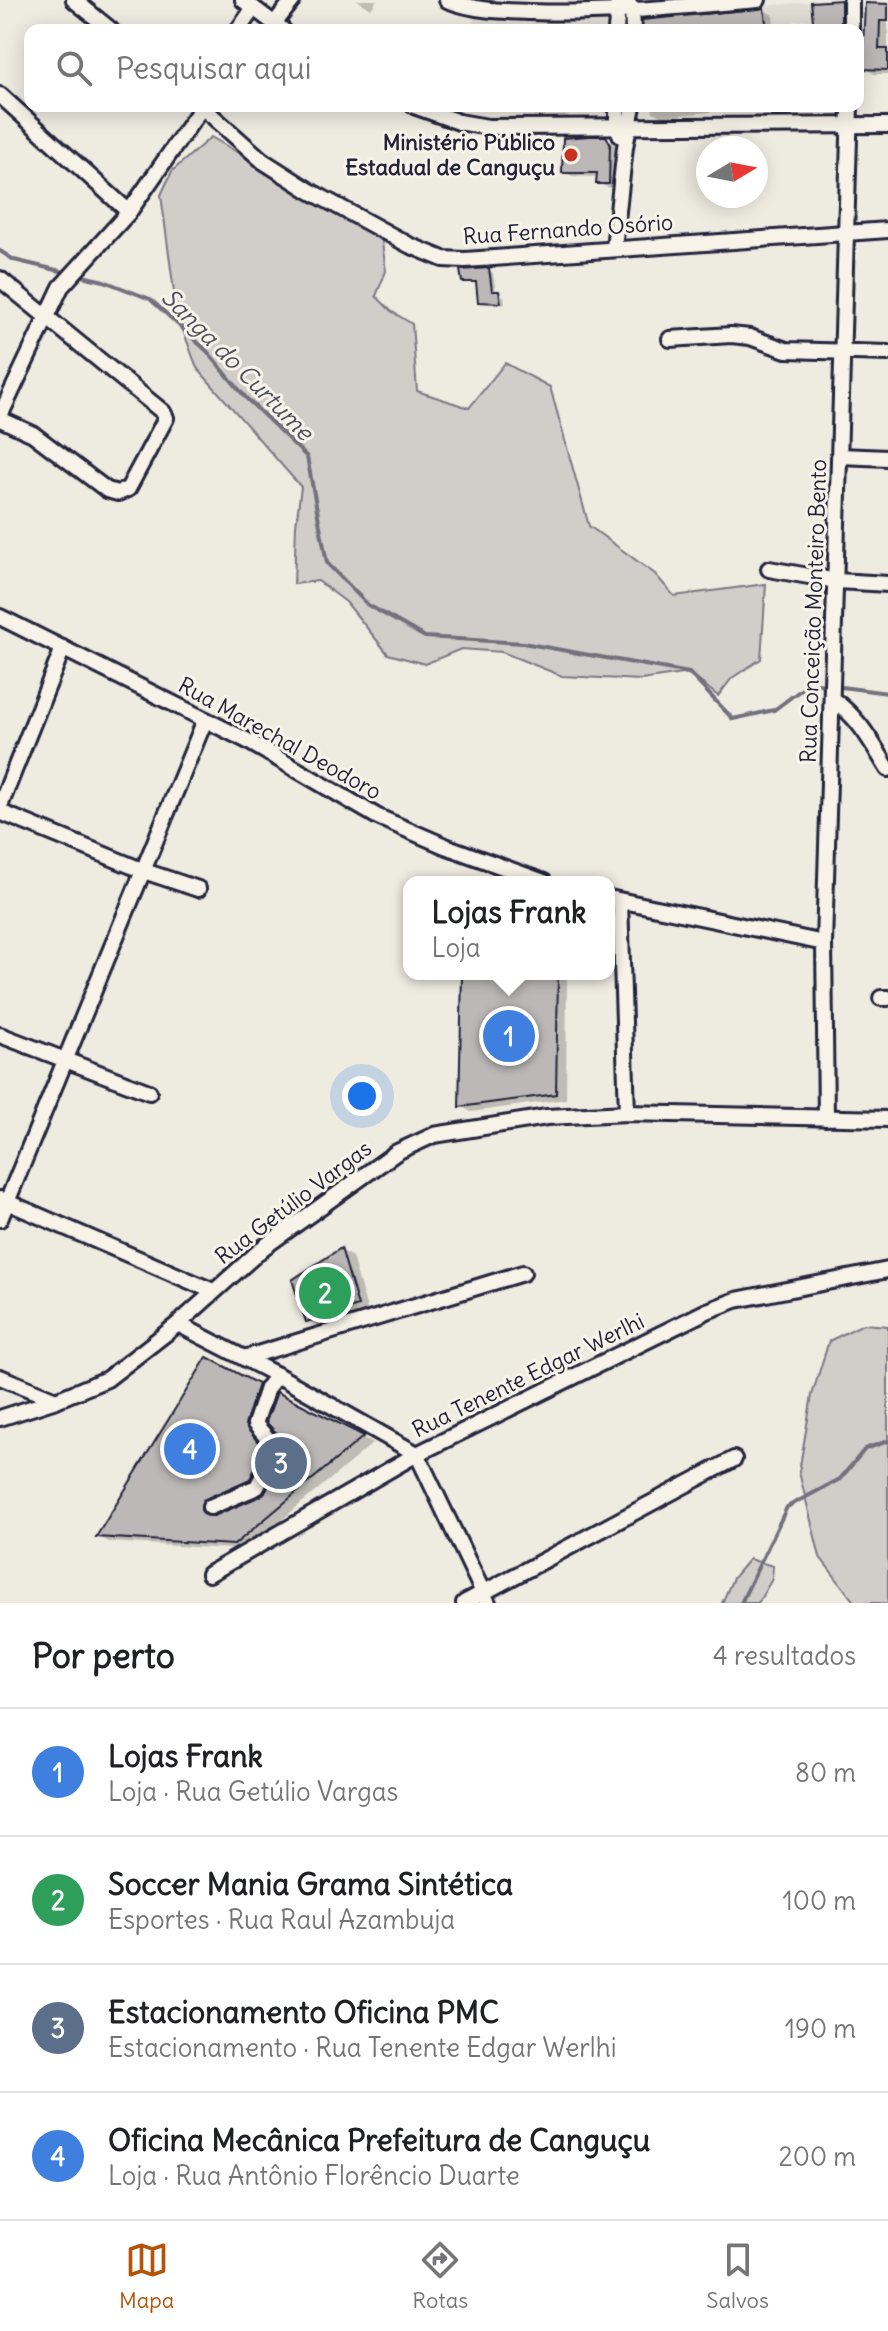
<!DOCTYPE html>
<html lang="pt">
<head>
<meta charset="utf-8">
<style>
	:root { --surface:#fff; --page:#f2f2f2; --text:#202124; --muted:#757577; --line:#e0e0e0; --accent:#b45309 }
	body { margin:0; font-family:Delius,sans-serif; background:var(--page); color:var(--text) }
	.compass { position:absolute; left:696px; top:136px; width:72px; height:72px; border-radius:50%; background:var(--surface); box-shadow:0 4px 20px #0003; rotate:80deg }
	.you { position:absolute; left:362px; top:1096px; width:28px; height:28px; margin:-20px; border:6px solid #fff; border-radius:50%; background:#1a73e8; box-shadow:0 0 0 12px #1a73e833 }
	.badge { display:grid; place-items:center; width:52px; height:52px; border-radius:50%; background:var(--accent); color:#fff; font-size:26px; font-weight:700 }
	.pin { position:absolute; translate:-50% -50%; border:4px solid #fff; box-shadow:0 2px 8px #0006 }
	.popup { position:absolute; left:403px; top:876px; width:212px; height:104px; box-sizing:border-box; display:grid; place-content:center; border-radius:16px; background:var(--surface); filter:drop-shadow(0 2px 6px #0005); font-size:26px; white-space:nowrap; color:var(--muted) }
	.popup b { font-size:30px; color:var(--text) }
	.popup::after { content:''; position:absolute; left:50%; top:100%; margin-left:-16px; border:16px solid transparent; border-top-color:var(--surface) }
	.list { margin:0; padding:0; list-style:none }
	h2 { display:flex; justify-content:space-between; align-items:center; height:104px; margin:0; padding:0 32px; font-size:34px }
	h2 small { font-size:26px; font-weight:400; color:var(--muted) }
	.list li { display:grid; grid-template-columns:52px 1fr auto; gap:24px; align-items:center; box-sizing:border-box; height:128px; padding:0 32px; border-top:2px solid var(--line) }
	.list b { display:block; font-size:30px; white-space:nowrap }
	.list p { margin:0; font-size:26px; white-space:nowrap; color:var(--muted) }
	.list em { font-size:26px; font-style:normal; color:var(--muted) }
	.icon { flex:none; width:44px; height:44px; fill:none; stroke:currentColor; stroke-width:2; stroke-linecap:round; stroke-linejoin:round }
	.map { position:relative; flex:none; width:888px; height:1603px; overflow:hidden }
	.search { position:absolute; background:var(--surface); box-shadow:0 4px 20px #0003; left:24px; right:24px; top:24px; height:88px; display:flex; align-items:center; gap:20px; box-sizing:border-box; padding:0 28px; border-radius:16px; color:var(--muted); font-size:30px }
	.sheet { height:616px; background:var(--surface) }
	nav { display:flex; justify-content:space-around; align-items:center; box-sizing:border-box; height:112px; border-top:2px solid var(--line); background:var(--surface); font-size:22px; color:var(--muted) }
	nav a { display:grid; justify-items:center; gap:4px }
	nav .on { color:var(--accent) }
	.map>svg:first-child { display:block }
	.built { fill:#dfdcd4 }
	.green { fill:#d1cdc9; stroke:#7a7882; stroke-width:2 }
	.shadow { fill:#0003 }
	.lines { fill:none; stroke-linecap:round; stroke-linejoin:round }
	.stream { stroke:#716f7b; stroke-width:4 }
	.building { fill:#bbb8b7; stroke:#22223b; stroke-width:2 }
	.minor-casing { stroke:#22223b; stroke-width:20 }
	.minor { stroke:#f7f3e8; stroke-width:14 }
	.poi-dot { fill:#c8321e; stroke:#f7f3e8; stroke-width:3 }
	.labels { text-anchor:middle; dominant-baseline:central; stroke-width:6; stroke-linejoin:round; paint-order:stroke }
	.poi-label { font-size:22px; font-weight:bold; fill:#22223b; stroke:#f7f3e8; text-anchor:end }
	.street-label { font-size:22px; fill:#22223b; stroke:#f7f3e8 }
	.water-label { font-size:24px; font-style:italic; fill:#504f60; stroke:#f7f3e8 }
</style>
</head>
<body>
<div class="map">
<svg width="888" height="1603" viewBox="0 0 888 1603">
	<rect width="100%" height="100%" fill="#eeebe1"/>
	<filter id="ink" filterUnits="userSpaceOnUse"><feTurbulence type="fractalNoise" baseFrequency=".0125" numOctaves="2"/><feDisplacementMap in="SourceGraphic" scale="16" xChannelSelector="R" yChannelSelector="G"/><feConvolveMatrix kernelMatrix="1 2 1 2 8 2 1 2 1" color-interpolation-filters="sRGB"/></filter>
	<g filter="url(#ink)">
		<g class="built">
			<polygon points="811,2 813,20 794,21 795,30 776,30 775,23 766,24 764,6"/>
			<polygon points="475,14 607,20 608,30 471,30"/>
			<polygon points="496,106 609,106 609,113 500,107"/>
		</g>
		<g class="green">
			<polygon points="211,137 381,235 386,271 376,296 391,311 412,324 417,391 469,408 505,363 550,387 589,526 655,574 674,596 766,584 761,659 732,678 718,696 689,673 641,680 562,676 502,652 461,649 425,664 388,654 346,602 318,581 294,584 296,525 301,487 197,368 177,314 161,195 172,171"/>
			<polygon points="863,1324 888,1326 888,1603 855,1603 820,1557 799,1472 812,1395 829,1341"/>
			<polygon points="749,1559 773,1566 772,1579 758,1603 722,1603 733,1578"/>
		</g>
		<g class="shadow">
			<polygon points="357,0 377,0 371,9"/>
			<polygon points="841,1 849,5 849,30 816,30"/>
			<polygon points="866,5 888,6 888,74 874,74 864,68"/>
			<polygon points="764,10 773,15 774,30 645,30"/>
			<polygon points="652,106 709,106 710,112 662,117 653,112"/>
			<polygon points="765,106 784,106 785,115 774,116 765,110"/>
			<polygon points="606,138 614,143 617,149 616,188 606,187 598,183 599,177 572,176 564,172"/>
			<polygon points="488,270 493,273 496,293 504,296 505,304 485,303 480,300 478,284 464,281"/>
			<polygon points="464,974 567,974 566,1099 471,1112 461,1106"/>
			<polygon points="341,1250 352,1257 368,1312 319,1327 308,1321"/>
			<polygon points="208,1359 268,1392 255,1433 275,1457 261,1485 211,1512 211,1518 263,1497 287,1452 278,1395 373,1443 246,1550 109,1542 98,1536"/>
		</g>
		<g class="lines">
			<g class="stream">
				<polyline points="0,251 14,260 69,273"/>
				<polyline points="78,275 104,281 150,299 207,351 246,398 307,457 327,563 368,605 425,637 523,643 689,673 733,719 774,710 810,683 888,693"/>
				<polyline points="741,1603 787,1507 840,1479 865,1449 888,1441"/>
			</g>
		</g>
		<g class="building">
			<polygon points="841,0 841,30 814,30 811,2"/>
			<polygon points="865,3 888,4 888,21 880,21 879,49 888,49 888,70 862,69"/>
			<polygon points="764,8 767,30 643,30 642,20"/>
			<polygon points="589,136 606,136 610,143 609,184 596,184 597,173 562,173 563,138"/>
			<polygon points="489,268 492,291 499,291 501,303 478,302 476,282 462,282 460,270"/>
			<polygon points="462,974 558,974 556,1094 459,1107"/>
			<polygon points="341,1248 358,1306 306,1322 292,1280"/>
			<polygon points="207,1357 258,1384 245,1425 264,1450 250,1479 203,1500 201,1510 205,1515 214,1516 261,1496 266,1491 285,1451 283,1440 266,1422 277,1392 364,1436 234,1545 96,1537"/>
		</g>
		<g class="lines">
			<defs>
				<g id="minor">
					<polyline points="74,0 111,30"/>
					<polyline points="243,0 283,30"/>
					<path d="M 447,0 C 475,11 502,11 531,12 C 607,15 683,6 758,0"/>
					<polyline points="627,0 632,10 633,30"/>
					<polyline points="274,24 293,0"/>
					<polyline points="238,30 253,9"/>
					<polyline points="616,30 618,4"/>
					<polyline points="851,30 851,0"/>
					<polyline points="0,95 129,212"/>
					<polyline points="201,106 263,161 310,191 409,245 443,259 465,260 888,230"/>
					<polyline points="414,106 459,122 488,127 888,125"/>
					<polyline points="617,106 617,127 621,136"/>
					<polyline points="614,248 625,147 633,106"/>
					<polyline points="0,279 163,412 166,418 128,489 118,493 107,490 33,434 0,419"/>
					<polyline points="670,339 731,335 750,337 786,350 888,353"/>
					<polyline points="0,416 61,287 129,212 202,107"/>
					<polyline points="840,456 888,458"/>
					<polyline points="769,569 837,581 888,584"/>
					<polyline points="0,617 246,740 378,817 445,846 544,882"/>
					<path d="M 832,699 C 859,717 872,743 888,769"/>
					<polyline points="0,806 63,648"/>
					<polyline points="0,812 144,871 198,889"/>
					<polyline points="609,898 824,943"/>
					<polyline points="620,901 627,1113"/>
					<polyline points="881,998 888,998"/>
					<polyline points="0,1035 149,1092"/>
					<polyline points="826,1118 824,943 850,106"/>
					<polyline points="0,1199 213,1291"/>
					<polyline points="0,1219 205,720"/>
					<polyline points="178,1324 277,1375 417,1454 488,1603"/>
					<polyline points="244,1358 523,1273"/>
					<polyline points="0,1377 56,1400"/>
					<polyline points="0,1418 56,1400 107,1379 178,1324 264,1247 397,1152 434,1135 547,1117 627,1113 888,1119"/>
					<polyline points="210,1507 257,1487 275,1451 275,1447 255,1424 267,1388 277,1375"/>
					<polyline points="209,1574 417,1454 707,1311 736,1300 888,1270"/>
					<polyline points="464,1603 734,1459"/>
				</g>
			</defs>
			<use href="#minor" class="minor-casing"/>
			<use href="#minor" class="minor"/>
		</g>
	</g>
	<circle class="poi-dot" cx="571" cy="155" r="8"/>
	<g class="labels">
		<g class="poi-label">
			<text x="555" y="142">Ministério Público<tspan x="555" dy="25">Estadual de Canguçu</tspan></text>
		</g>
		<g class="street-label">
			<text transform="translate(568 229) rotate(-4)">Rua Fernando Osório</text>
			<text transform="translate(813 611) rotate(-88)">Rua Conceição Monteiro Bento</text>
			<text transform="translate(280 738) rotate(29)">Rua Marechal Deodoro</text>
			<text transform="translate(293 1202) rotate(-37)">Rua Getúlio Vargas</text>
			<text transform="translate(528 1375) rotate(-26)">Rua Tenente Edgar Werlhi</text>
		</g>
		<g class="water-label">
			<text transform="translate(238 364) rotate(45)">Sanga do Curtume</text>
		</g>
	</g>
</svg>
<svg class="compass" viewBox="-18 -18 36 36"><path d="M0-13l5 13h-10z" fill="#e53935"/><path d="M0 13l5-13h-10z" fill="#757577"/></svg>
<div class="you"></div>
<div class="pin badge" style="left:509px;top:1036px;background:#3f7fe0">1</div>
<div class="popup"><b>Lojas Frank</b>Loja</div>
<div class="pin badge" style="left:325px;top:1293px;background:#2e9e5b">2</div>
<div class="pin badge" style="left:281px;top:1463px;background:#5c6f8a">3</div>
<div class="pin badge" style="left:190px;top:1449px;background:#3f7fe0">4</div>
<div class="search"><svg class="icon" aria-label="search" viewBox="0 0 24 24"><circle cx="10" cy="10" r="6"/><path d="M15 15l6 6"/></svg>Pesquisar aqui</div>
</div>
<section class="sheet">
<h2>Por perto<small>4 resultados</small></h2>
<ul class="list">
<li><span class="badge" style="background:#3f7fe0">1</span><div><b>Lojas Frank</b><p>Loja · Rua Getúlio Vargas</p></div><em>80 m</em></li>
<li><span class="badge" style="background:#2e9e5b">2</span><div><b>Soccer Mania Grama Sintética</b><p>Esportes · Rua Raul Azambuja</p></div><em>100 m</em></li>
<li><span class="badge" style="background:#5c6f8a">3</span><div><b>Estacionamento Oficina PMC</b><p>Estacionamento · Rua Tenente Edgar Werlhi</p></div><em>190 m</em></li>
<li><span class="badge" style="background:#3f7fe0">4</span><div><b>Oficina Mecânica Prefeitura de Canguçu</b><p>Loja · Rua Antônio Florêncio Duarte</p></div><em>200 m</em></li>
</ul>
</section>
<nav>
<a class="on"><svg class="icon" aria-label="map" viewBox="0 0 24 24"><path d="M3 6l6-2 6 2 6-2v14l-6 2-6-2-6 2zM9 4v14M15 6v14"/></svg>Mapa</a>
<a><svg class="icon" aria-label="directions" viewBox="0 0 24 24"><path d="M12 3l9 9-9 9-9-9zM9 14v-3h6M13 9l2 2-2 2"/></svg>Rotas</a>
<a><svg class="icon" aria-label="saved" viewBox="0 0 24 24"><path d="M7 4h10v16l-5-4-5 4z"/></svg>Salvos</a>
</nav>
</body>
</html>
